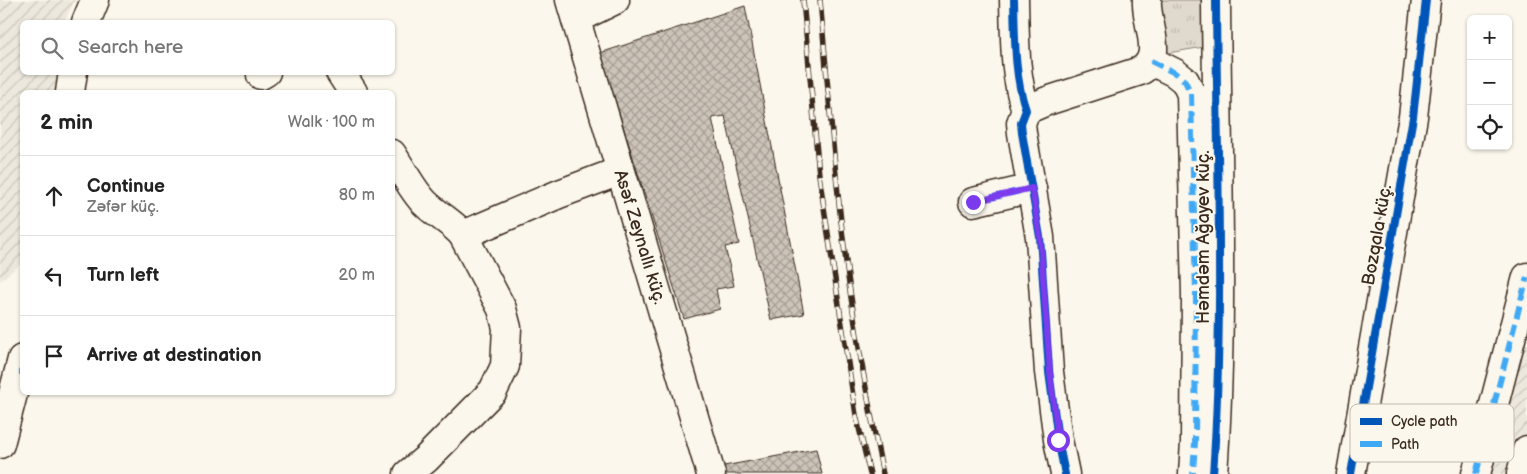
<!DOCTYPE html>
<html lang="en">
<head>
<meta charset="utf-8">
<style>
	:root { --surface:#fff; --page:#f2f2f2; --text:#222; --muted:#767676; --line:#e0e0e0 }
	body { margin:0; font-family:"Balsamiq Sans",sans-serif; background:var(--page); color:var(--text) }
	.controls { position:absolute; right:15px; top:15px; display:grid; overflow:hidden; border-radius:8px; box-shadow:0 1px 4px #0004 }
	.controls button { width:45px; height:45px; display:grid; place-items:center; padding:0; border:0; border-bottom:1px solid var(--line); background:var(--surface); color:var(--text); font:25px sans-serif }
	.stop { position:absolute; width:15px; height:15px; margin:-11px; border:4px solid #7c3aed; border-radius:50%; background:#fff }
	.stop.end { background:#7c3aed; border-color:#fff; box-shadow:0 1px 5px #0008 }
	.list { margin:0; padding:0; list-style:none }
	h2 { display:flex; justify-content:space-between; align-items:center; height:65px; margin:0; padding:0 20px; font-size:21px }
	h2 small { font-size:16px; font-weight:400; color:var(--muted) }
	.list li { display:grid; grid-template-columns:32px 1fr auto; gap:15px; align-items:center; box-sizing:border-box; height:80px; padding:0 20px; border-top:1px solid var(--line) }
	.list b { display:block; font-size:19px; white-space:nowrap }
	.list p { margin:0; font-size:16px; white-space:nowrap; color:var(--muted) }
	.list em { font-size:16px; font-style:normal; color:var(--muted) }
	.icon { flex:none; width:28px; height:28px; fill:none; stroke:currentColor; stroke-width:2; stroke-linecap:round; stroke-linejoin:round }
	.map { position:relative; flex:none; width:1527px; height:474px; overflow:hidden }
	.search { position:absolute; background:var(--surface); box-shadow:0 1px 4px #0004; left:20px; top:20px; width:375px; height:55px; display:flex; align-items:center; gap:12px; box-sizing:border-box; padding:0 18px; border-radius:8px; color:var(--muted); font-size:19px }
	.panel { position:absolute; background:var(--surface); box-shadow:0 1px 4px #0004; left:20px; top:90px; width:375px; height:305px; border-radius:8px }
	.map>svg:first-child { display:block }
	.industrial { fill:url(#industrial-furrows) }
	.grass { fill:url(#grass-tufts); stroke:#8d8276 }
	.building { fill:url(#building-cross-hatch); stroke:#3b2a1e }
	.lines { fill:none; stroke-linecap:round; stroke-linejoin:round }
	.minor-casing { stroke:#3b2a1e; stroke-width:31 }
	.major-casing { stroke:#3b2a1e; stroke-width:31 }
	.minor { stroke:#fbf7ec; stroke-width:28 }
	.major { stroke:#fbf7ec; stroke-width:28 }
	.rail-casing { stroke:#3b2a1e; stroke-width:5.5 }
	.rail { stroke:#fbf7ec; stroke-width:4; stroke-dasharray:11; stroke-linecap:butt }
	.quiet { stroke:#3fa9f5; stroke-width:6; stroke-dasharray:12 6; stroke-linecap:butt }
	.cycleway-casing { stroke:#fbf7ec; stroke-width:11 }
	.cycleway { stroke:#0057b8; stroke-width:8 }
	.route { stroke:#7c3aed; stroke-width:6 }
	.labels { text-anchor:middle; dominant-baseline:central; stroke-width:4; stroke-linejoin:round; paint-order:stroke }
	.street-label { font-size:18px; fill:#3b2a1e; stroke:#fbf7ec }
	.key { fill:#fbf7ec; stroke:#c1baae; stroke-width:1 }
	.key-label { font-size:14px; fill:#3b2a1e }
</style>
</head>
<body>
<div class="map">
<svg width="1527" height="474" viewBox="0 0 1527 474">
	<defs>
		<pattern id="industrial-furrows" width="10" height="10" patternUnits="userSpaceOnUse" patternTransform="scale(1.25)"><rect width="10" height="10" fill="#ede8dd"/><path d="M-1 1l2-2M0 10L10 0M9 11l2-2" fill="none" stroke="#ccc7bd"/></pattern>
		<pattern id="grass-tufts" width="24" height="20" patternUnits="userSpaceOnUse" patternTransform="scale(1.25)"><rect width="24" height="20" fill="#dfd9ce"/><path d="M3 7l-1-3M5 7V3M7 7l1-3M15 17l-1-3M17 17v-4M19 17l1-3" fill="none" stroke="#c0bab0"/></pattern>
		<pattern id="building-cross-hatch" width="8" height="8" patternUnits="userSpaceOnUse" patternTransform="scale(1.25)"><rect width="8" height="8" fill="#ccc4b9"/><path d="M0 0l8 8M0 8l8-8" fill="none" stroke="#a79f96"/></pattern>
	</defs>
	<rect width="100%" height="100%" fill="#fbf7ec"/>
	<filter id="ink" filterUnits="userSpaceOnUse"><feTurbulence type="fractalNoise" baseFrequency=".02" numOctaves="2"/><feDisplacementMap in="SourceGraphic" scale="10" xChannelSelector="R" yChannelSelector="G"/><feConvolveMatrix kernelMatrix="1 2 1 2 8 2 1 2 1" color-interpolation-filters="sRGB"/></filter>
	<g filter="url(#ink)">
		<g class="industrial">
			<polygon points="0,0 75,0 64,22 22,22 22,72 58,73 55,92 22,92 22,263 0,281"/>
			<polygon points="1527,322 1527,474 1487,474"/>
		</g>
		<polygon class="grass" points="1159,0 1206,0 1204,47 1168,53 1156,8"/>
		<g class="building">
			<polygon points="745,6 804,314 771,320 725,116 712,118 739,244 725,247 734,286 716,289 720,309 684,319 600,53"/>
			<polygon points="816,449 822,474 726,474 724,466"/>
		</g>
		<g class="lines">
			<defs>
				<g id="minor">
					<path d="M 1014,0 C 1015,37 1014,76 1026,110 L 1021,123 L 1022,133 L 1040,237 L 1049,372 L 1058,440 L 1065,474"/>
					<polyline points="576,19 615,0"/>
					<polyline points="86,22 95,0"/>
					<polyline points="1151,61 1175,73 1185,81 1191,94 1196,294 1195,442 1193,474"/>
					<polyline points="340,72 353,92"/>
					<polyline points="261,75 266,72"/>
					<polyline points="70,92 73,72"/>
					<path d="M 1026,110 L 1047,101 L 1140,71 C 1166,57 1145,23 1147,0"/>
					<path d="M 392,154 C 402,169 412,190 425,203 C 437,215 452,222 463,235 L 502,309 L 507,328 L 505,366 L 493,391 L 426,459 L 408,474"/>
					<polyline points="973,202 1032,188"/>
					<polyline points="463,235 559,194 620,171"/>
					<polyline points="0,444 22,359"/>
					<path d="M 1213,474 C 1224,316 1217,158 1216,0"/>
					<polyline points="1351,474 1413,117 1426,0"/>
					<polyline points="1476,474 1527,277"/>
					<polyline points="1521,474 1527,450"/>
				</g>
				<polyline id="major" points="570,0 711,474"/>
			</defs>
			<use href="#minor" class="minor-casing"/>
			<use href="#major" class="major-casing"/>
			<use href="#minor" class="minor"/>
			<use href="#major" class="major"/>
			<defs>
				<g id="rail">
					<polyline points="803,0 819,175 856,415 870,474"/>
					<path d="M 820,0 C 829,97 836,194 850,291 C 859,352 870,413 883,474"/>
				</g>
			</defs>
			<use href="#rail" class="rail-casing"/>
			<use href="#rail" class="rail"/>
			<g class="quiet">
				<polyline points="1151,61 1175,73 1185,81 1191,94 1196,294 1195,442 1193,474"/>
				<polyline points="973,202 1032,188"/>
				<polyline points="19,372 22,372"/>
				<polyline points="1476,474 1527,277"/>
			</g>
			<defs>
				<g id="cycleway">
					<path d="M 1014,0 C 1015,37 1014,76 1026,110 L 1021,123 L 1022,133 L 1040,237 L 1049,372 L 1058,440 L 1065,474"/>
					<path d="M 1213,474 C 1224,316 1217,158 1216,0"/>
					<polyline points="1351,474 1413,117 1426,0"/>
				</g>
			</defs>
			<use href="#cycleway" class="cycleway-casing"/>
			<use href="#cycleway" class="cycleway"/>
		</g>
	</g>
	<g class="lines" filter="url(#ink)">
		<polyline class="route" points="973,202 1032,188 1040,237 1050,372 1058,440"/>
	</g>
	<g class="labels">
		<g class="street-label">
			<text transform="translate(1377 235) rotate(-80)">Bozqala küç.</text>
			<text transform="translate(640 237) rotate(73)">Asəf Zeynallı küç.</text>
			<text transform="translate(1203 237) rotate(-90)">Həmdəm Ağayev küç.</text>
		</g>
	</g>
	<rect x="1350" y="404" width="164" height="58" rx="8" class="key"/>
	<rect x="1360" y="418" width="22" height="7" fill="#0057b8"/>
	<rect x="1360" y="441" width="22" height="6" fill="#3fa9f5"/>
	<g class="key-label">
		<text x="1391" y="426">Cycle path</text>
		<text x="1391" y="449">Path</text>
	</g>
</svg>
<div class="controls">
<button>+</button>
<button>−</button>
<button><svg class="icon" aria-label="locate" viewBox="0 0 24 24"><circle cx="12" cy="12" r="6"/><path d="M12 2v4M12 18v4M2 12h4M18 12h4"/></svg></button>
</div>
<div class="stop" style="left:1058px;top:440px"></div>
<div class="stop end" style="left:973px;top:202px"></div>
<div class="search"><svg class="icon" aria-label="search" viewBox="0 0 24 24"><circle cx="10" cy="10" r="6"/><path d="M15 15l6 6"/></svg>Search here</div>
<section class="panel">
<h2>2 min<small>Walk · 100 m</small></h2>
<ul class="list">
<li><svg class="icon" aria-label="ahead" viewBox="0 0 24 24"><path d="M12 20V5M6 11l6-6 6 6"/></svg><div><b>Continue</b><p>Zəfər küç.</p></div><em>80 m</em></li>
<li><svg class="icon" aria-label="left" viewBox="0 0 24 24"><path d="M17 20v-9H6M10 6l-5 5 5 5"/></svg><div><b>Turn left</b></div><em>20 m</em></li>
<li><svg class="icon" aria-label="arrive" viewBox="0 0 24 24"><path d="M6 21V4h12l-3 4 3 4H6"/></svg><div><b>Arrive at destination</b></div></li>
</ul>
</section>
</div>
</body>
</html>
